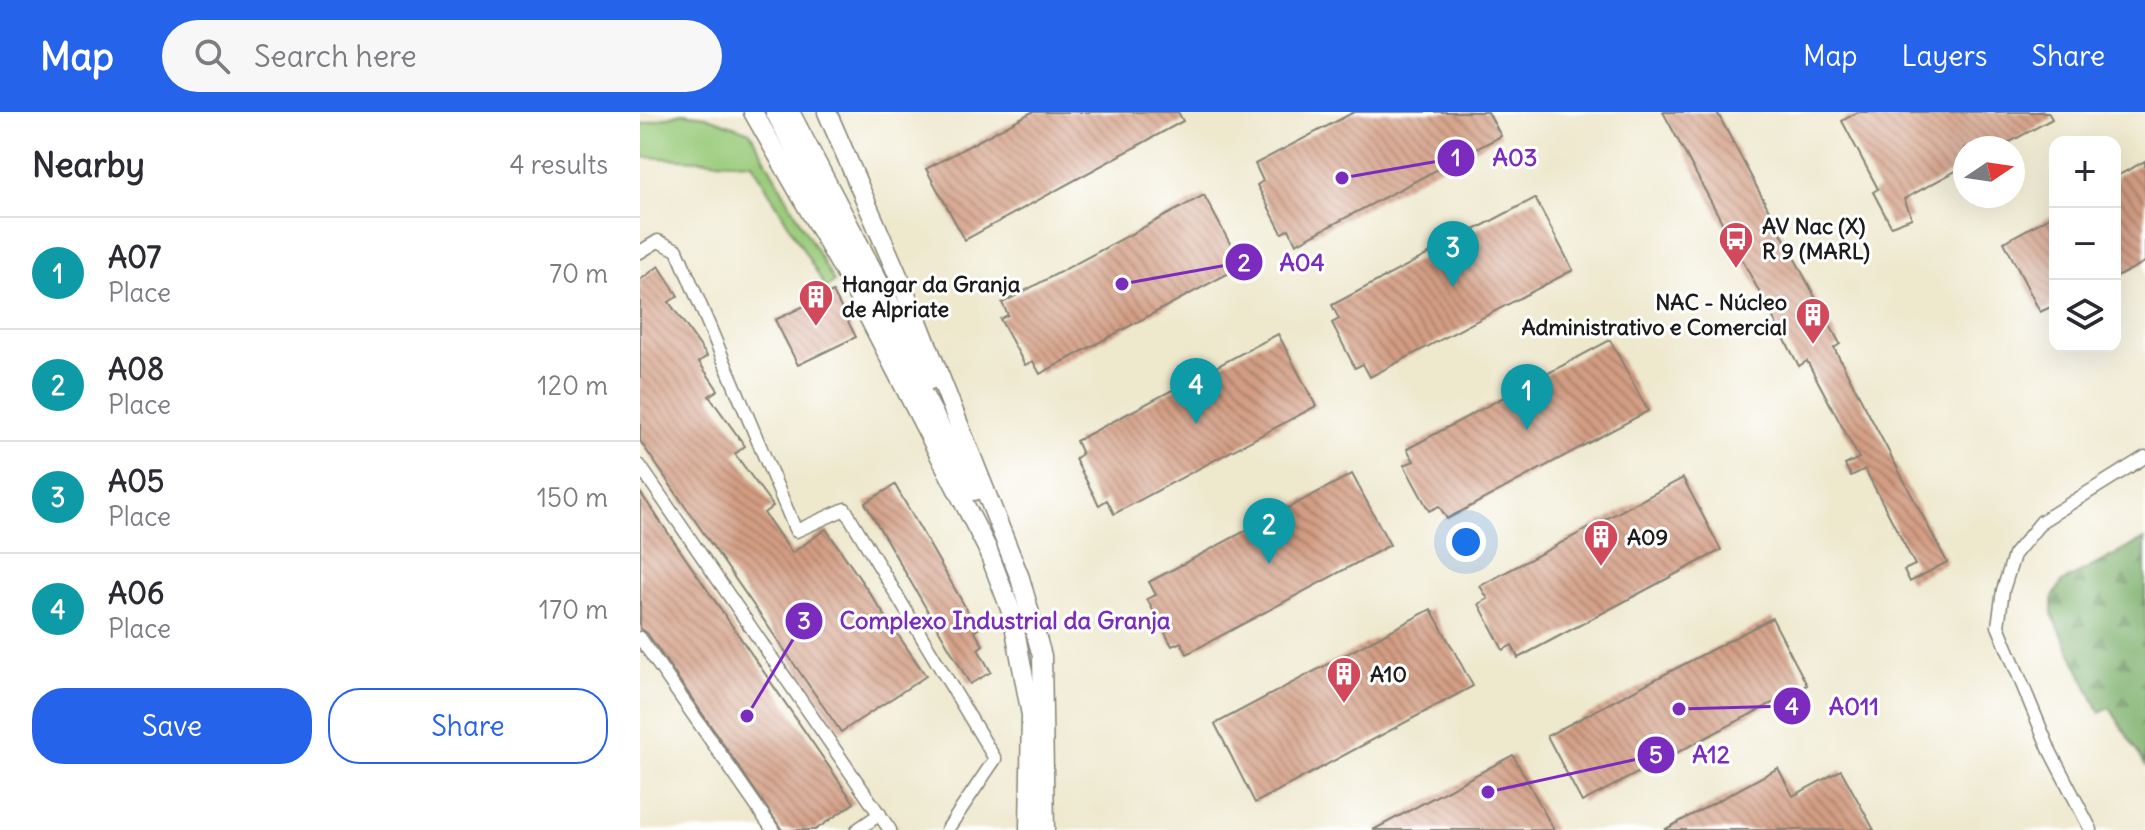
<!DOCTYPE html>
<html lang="en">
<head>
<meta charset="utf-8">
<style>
	:root { --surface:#fff; --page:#f7f7f7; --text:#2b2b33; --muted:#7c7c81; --line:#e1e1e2; --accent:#2563eb }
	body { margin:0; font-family:Delius,sans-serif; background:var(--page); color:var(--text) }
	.controls { position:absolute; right:24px; top:24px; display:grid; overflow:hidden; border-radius:16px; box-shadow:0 8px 32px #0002 }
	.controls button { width:72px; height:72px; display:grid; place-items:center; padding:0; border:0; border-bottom:2px solid var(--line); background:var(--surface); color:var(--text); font:40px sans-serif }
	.compass { position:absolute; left:1313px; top:24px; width:72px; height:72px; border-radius:50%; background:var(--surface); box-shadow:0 8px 32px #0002; rotate:77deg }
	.you { position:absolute; left:826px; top:430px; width:28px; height:28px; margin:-20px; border:6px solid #fff; border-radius:50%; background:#1a73e8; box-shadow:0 0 0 12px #1a73e833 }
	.badge { display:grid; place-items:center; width:52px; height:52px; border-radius:50%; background:var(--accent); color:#fff; font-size:26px; font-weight:700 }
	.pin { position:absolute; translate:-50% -66px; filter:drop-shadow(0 2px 4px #0008) }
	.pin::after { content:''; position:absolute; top:42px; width:28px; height:24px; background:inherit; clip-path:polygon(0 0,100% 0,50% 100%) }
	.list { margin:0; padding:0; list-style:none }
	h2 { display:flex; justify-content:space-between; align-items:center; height:104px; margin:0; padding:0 32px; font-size:34px }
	h2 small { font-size:26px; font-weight:400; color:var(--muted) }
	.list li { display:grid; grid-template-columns:52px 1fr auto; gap:24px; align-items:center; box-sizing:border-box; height:112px; padding:0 32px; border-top:2px solid var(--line) }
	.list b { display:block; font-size:30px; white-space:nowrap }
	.list p { margin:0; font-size:26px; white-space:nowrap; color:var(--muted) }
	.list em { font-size:26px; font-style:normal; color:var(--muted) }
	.actions { display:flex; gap:16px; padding:24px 32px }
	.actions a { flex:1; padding:18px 0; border:2px solid var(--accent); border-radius:32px; text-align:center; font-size:28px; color:var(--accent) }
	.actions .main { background:var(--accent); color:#fff }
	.icon { flex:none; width:44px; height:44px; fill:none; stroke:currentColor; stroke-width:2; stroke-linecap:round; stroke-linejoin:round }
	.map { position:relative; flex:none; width:1505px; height:718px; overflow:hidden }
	header { display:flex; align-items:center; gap:48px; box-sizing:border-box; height:112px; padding:0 40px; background:var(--accent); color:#fff }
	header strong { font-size:38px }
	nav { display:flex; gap:44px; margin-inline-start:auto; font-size:28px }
	.search { width:560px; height:72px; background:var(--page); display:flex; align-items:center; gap:20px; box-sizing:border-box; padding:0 28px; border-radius:44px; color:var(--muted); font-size:30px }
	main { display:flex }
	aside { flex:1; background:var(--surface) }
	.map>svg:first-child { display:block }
	.grass { fill:#99ca79; stroke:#5a734a; stroke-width:2 }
	.forest { fill:url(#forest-firs); stroke:#4b6542; stroke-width:2 }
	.building { fill:url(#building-back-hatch) }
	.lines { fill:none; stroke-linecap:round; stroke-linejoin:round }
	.minor-casing { stroke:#858274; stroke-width:15 }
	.highway-casing { stroke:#858274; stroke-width:21 }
	.minor { stroke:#fff; stroke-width:12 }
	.highway { stroke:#fff; stroke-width:18 }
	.labels { text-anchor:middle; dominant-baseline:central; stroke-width:6; stroke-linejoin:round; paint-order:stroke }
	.poi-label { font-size:22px; font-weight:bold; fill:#1c1c1c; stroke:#fff; text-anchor:start }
	.leader { fill:none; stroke:#7b2cbf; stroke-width:3 }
	.callout-dot { fill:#7b2cbf; stroke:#fff; stroke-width:3 }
	.mark-label { font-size:24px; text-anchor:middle; font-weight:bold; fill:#fff }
	.callout-label { font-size:24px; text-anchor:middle; font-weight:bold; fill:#7b2cbf; stroke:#fff; stroke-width:6; stroke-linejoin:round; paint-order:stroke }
</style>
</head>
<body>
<header>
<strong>Map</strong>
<div class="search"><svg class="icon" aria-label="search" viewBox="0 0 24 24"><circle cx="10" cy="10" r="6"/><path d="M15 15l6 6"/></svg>Search here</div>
<nav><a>Map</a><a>Layers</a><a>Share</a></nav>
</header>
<main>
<aside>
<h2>Nearby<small>4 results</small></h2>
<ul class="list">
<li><span class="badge" style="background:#0f9aa8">1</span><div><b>A07</b><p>Place</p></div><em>70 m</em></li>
<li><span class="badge" style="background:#0f9aa8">2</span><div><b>A08</b><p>Place</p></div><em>120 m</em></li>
<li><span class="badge" style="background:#0f9aa8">3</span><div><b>A05</b><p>Place</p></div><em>150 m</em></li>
<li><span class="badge" style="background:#0f9aa8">4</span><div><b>A06</b><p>Place</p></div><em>170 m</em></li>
</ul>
<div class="actions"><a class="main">Save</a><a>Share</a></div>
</aside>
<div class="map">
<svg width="1505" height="718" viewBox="0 0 1505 718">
	<defs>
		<pattern id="forest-firs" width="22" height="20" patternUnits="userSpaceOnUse" patternTransform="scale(2)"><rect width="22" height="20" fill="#7aae69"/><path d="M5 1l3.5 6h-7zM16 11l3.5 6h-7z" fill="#638d56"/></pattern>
		<pattern id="building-back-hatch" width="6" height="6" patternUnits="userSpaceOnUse" patternTransform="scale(2)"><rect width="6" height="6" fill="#d39d83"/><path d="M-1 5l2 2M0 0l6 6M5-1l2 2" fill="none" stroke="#aa7f6a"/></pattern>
	</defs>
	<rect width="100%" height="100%" fill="#fff"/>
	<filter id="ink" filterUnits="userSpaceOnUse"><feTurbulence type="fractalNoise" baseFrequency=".0125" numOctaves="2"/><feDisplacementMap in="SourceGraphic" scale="16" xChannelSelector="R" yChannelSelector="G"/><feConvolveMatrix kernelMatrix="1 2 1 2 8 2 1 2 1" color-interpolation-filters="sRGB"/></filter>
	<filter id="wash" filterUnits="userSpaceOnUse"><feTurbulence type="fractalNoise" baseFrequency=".006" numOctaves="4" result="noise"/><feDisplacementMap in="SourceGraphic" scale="32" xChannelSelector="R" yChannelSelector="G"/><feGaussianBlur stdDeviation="1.8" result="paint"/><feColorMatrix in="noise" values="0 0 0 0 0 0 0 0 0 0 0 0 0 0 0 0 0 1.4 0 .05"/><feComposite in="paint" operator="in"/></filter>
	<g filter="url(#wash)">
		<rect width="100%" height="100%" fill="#eee8cd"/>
		<polygon class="grass" points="42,1 66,4 110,20 194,170 186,176 112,51 3,45 0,49 0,13"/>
		<polygon class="forest" points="1505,427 1505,653 1470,596 1460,601 1412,502 1412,487 1422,470"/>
		<g id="blocks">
			<g class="building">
				<polygon points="392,0 538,0 543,9 325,128 286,57"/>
				<polygon points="714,0 848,0 861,24 656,132 649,117 642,121 617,73 623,69 615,52"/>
				<polygon points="1023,0 1077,0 1200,232 1194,236 1307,450 1270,470 1264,458 1275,453 1225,357 1211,364 1205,353 1219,346 1167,249 1159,254"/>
				<polygon points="1218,0 1408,0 1412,7 1359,36 1325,36 1325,54 1264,87 1272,106 1251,114 1233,80 1238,77 1202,9"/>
				<polygon points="1505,49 1505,150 1475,166 1475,65"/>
				<polygon points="564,83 602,154 400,262 393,249 385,253 360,207 368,203 362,191"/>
				<polygon points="895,86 933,158 730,265 723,252 715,256 692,211 699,207 692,193"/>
				<polygon points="1415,102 1415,193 1400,200 1364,130"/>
				<polygon points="19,154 38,184 29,190 67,244 59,250 78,278 69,284 105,334 95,342 133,394 124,401 152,441 186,417 286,564 201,620 0,329 0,168"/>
				<polygon points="193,180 216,225 158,253 135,208"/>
				<polygon points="638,222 676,294 474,402 467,388 459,393 435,347 442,342 436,329"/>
				<polygon points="970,228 1008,299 807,407 799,394 789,399 764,353 774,349 767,337"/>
				<polygon points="712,362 750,433 547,542 541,530 532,534 507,487 516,483 509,470"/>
				<polygon points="1043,366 1081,438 878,546 872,533 863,538 839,492 848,487 840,474"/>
				<polygon points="255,373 338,517 334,519 343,533 338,537 351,560 330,572 225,391"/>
				<polygon points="0,380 214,691 175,718 142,718 7,521 0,517"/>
				<polygon points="791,497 833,574 615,691 575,612"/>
				<polygon points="1132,506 1167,573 942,690 907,624"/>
				<polygon points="873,643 914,718 733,718"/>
				<polygon points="1138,656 1153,684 1201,658 1234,718 1024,718"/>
			</g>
		</g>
	</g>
	<g filter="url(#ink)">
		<use href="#blocks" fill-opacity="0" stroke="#858274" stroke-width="2"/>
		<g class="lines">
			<defs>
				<g id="minor">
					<polyline points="0,140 18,129 37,138 156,419 205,397 355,647 307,718"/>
					<polyline points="0,354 250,718"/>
					<polyline points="0,526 133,718"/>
					<polyline points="217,718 240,702"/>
					<polyline points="1451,718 1410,639 1358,514 1363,478 1374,443 1402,409 1505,345"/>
				</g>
				<g id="highway">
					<polyline points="113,0 214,177 347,436 372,502 391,603 389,718"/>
					<polyline points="135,0 334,379"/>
					<polyline points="150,0 290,268"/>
					<polyline points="187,0 279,212 380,466 402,544 405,718"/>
				</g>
			</defs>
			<use href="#minor" class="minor-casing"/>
			<use href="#highway" class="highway-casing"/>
			<use href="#minor" class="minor"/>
			<use href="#highway" class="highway"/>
		</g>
	</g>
	<defs>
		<symbol id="bus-pin" viewBox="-11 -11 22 30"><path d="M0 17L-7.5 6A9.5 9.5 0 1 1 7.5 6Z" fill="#d1495b" stroke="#fff"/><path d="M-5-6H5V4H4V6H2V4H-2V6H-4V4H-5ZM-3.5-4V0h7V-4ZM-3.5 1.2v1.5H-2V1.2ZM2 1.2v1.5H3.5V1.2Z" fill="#fff"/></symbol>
		<symbol id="building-pin" viewBox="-11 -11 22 30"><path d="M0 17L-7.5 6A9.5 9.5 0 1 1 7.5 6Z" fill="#d1495b" stroke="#fff"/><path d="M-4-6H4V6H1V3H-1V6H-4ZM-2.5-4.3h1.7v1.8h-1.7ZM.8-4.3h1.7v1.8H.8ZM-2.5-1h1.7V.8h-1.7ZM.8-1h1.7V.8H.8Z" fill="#fff"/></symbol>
	</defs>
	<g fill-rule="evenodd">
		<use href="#bus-pin" x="1076" y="107" width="40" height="54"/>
		<use href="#building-pin" x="156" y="165" width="40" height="54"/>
		<use href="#building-pin" x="1153" y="183" width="40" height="54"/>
		<use href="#building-pin" x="941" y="405" width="40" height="54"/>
		<use href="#building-pin" x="684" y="542" width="40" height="54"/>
	</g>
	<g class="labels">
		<g class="poi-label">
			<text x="1122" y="114">AV Nac (X)<tspan x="1122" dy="25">R 9 (MARL)</tspan></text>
			<text x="202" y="172">Hangar da Granja<tspan x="202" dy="25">de Alpriate</tspan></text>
			<text x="1147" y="190" text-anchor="end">NAC - Núcleo<tspan x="1147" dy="25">Administrativo e Comercial</tspan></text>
			<text x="987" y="425">A09</text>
			<text x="730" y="562">A10</text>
		</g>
	</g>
	<path class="leader" d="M702 66L816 46M482 172L604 150M107 604L164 509M1039 597L1152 594M848 680L1016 643"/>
	<g class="callout-dot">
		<circle cx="702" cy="66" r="8"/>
		<circle cx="482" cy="172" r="8"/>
		<circle cx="107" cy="604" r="8"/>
		<circle cx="1039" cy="597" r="8"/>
		<circle cx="848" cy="680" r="8"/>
		<circle cx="816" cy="46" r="20"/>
		<circle cx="604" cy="150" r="20"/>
		<circle cx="164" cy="509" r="20"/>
		<circle cx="1152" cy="594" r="20"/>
		<circle cx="1016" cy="643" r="20"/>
	</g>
	<g class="mark-label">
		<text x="816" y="54">1</text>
		<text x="604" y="159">2</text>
		<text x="164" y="517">3</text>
		<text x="1152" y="603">4</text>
		<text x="1016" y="651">5</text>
	</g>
	<g class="callout-label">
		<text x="875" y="54">A03</text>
		<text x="662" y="159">A04</text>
		<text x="365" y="517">Complexo Industrial da Granja</text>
		<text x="1214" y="603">A011</text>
		<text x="1071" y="651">A12</text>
	</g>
</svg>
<div class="controls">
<button>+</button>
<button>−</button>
<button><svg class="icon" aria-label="layers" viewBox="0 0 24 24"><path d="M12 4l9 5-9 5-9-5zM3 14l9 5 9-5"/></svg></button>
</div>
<svg class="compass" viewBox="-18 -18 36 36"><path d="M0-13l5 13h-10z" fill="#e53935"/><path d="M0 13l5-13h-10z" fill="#7c7c81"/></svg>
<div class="you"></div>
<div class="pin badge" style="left:887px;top:318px;background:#0f9aa8">1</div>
<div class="pin badge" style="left:629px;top:452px;background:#0f9aa8">2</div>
<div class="pin badge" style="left:813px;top:175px;background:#0f9aa8">3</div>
<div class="pin badge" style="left:556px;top:312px;background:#0f9aa8">4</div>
</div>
</main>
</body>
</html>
